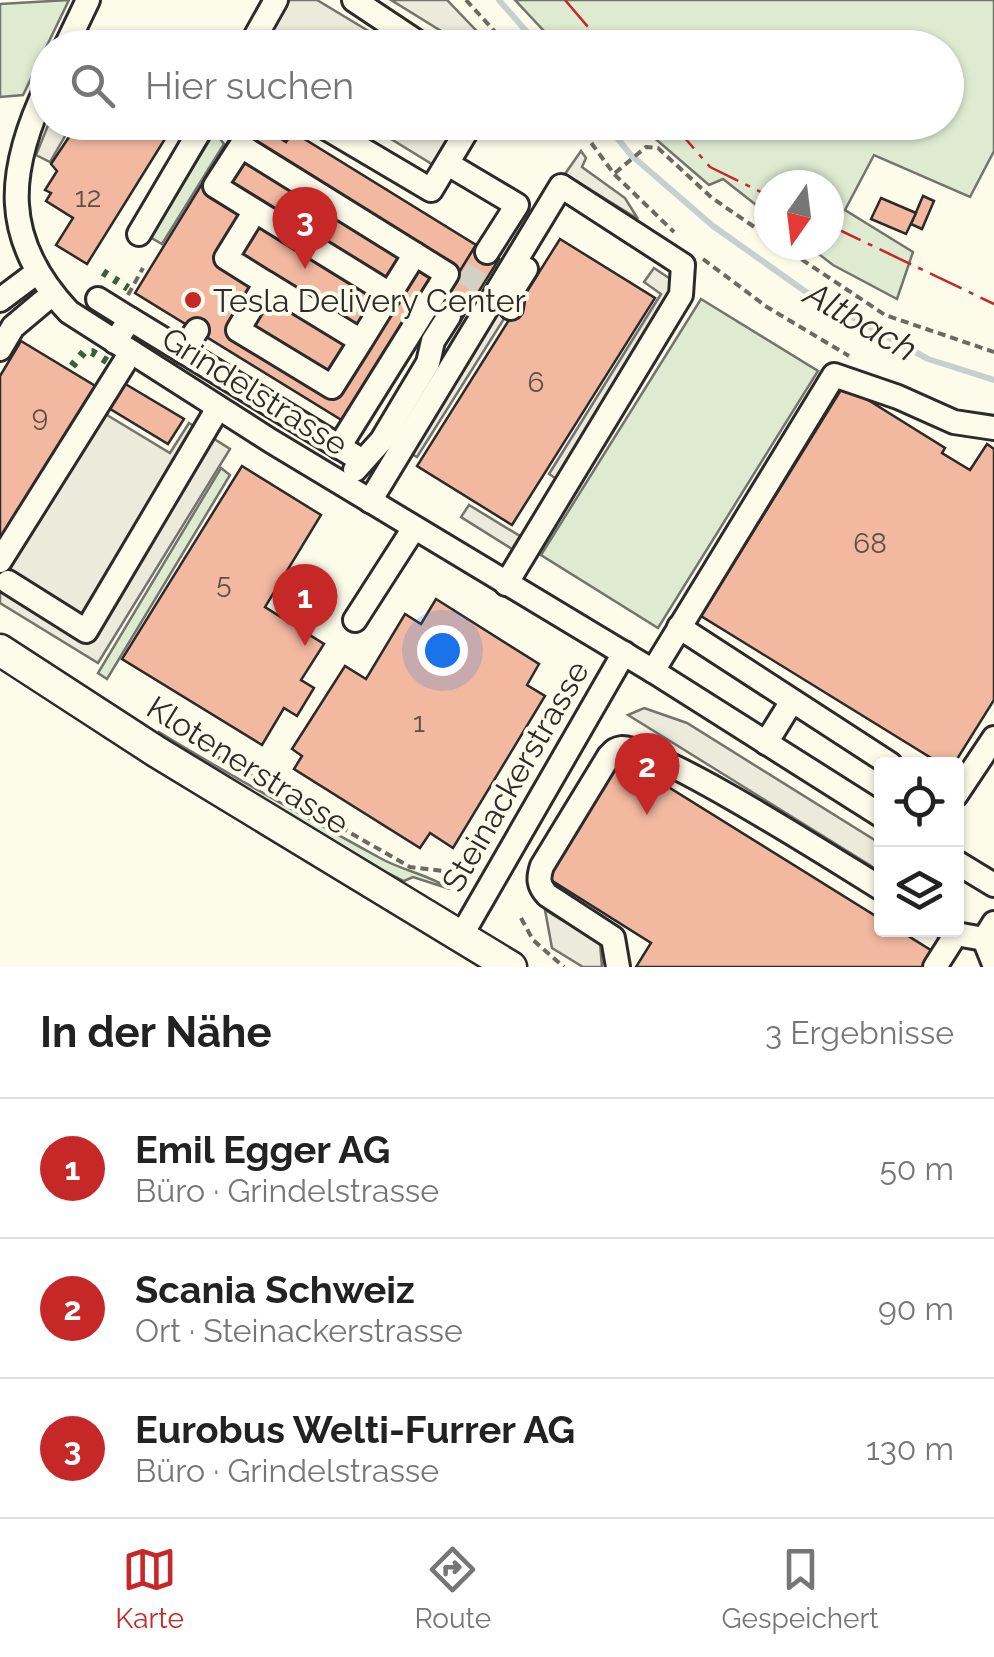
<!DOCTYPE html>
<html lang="de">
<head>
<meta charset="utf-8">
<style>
	:root { --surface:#fff; --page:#f2f2f2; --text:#222; --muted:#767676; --line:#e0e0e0; --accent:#c62828 }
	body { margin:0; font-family:Raleway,sans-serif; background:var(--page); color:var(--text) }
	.controls { position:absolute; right:30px; bottom:30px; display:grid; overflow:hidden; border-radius:10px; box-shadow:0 2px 8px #0004 }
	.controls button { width:90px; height:90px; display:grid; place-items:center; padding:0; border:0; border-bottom:2px solid var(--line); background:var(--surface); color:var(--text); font:50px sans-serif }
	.compass { position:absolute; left:754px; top:170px; width:90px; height:90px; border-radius:50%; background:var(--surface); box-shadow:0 2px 8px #0004; rotate:194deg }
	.you { position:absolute; left:442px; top:650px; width:35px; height:35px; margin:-25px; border:8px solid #fff; border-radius:50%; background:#1a73e8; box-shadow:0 0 0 15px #1a73e833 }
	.badge { display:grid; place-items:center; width:65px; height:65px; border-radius:50%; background:var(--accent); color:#fff; font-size:32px; font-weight:700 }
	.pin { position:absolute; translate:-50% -82px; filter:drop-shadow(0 2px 5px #0008) }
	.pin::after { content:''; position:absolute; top:52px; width:35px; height:30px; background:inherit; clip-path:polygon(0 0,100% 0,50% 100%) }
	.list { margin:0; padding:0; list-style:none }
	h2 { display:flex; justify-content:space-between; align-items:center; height:130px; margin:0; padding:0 40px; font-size:42px }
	h2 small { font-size:32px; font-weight:400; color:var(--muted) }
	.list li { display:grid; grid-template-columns:65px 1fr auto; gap:30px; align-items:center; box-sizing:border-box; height:140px; padding:0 40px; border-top:2px solid var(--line) }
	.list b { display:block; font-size:38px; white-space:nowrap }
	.list p { margin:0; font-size:32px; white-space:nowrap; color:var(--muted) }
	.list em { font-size:32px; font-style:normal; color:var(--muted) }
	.icon { flex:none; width:55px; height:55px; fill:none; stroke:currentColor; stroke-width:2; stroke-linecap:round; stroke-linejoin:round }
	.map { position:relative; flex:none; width:994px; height:967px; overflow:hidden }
	.search { position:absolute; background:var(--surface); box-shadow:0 2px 8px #0004; left:30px; right:30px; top:30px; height:110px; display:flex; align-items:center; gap:25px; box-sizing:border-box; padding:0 35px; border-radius:55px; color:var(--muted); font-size:38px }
	.sheet { height:550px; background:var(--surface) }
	nav { display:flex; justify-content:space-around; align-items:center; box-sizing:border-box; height:140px; border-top:2px solid var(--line); background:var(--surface); font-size:28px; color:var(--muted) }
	nav a { display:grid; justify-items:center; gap:5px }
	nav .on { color:var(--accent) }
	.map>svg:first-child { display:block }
	.green { fill:#deebd1; stroke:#74746e; stroke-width:2.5 }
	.parking { fill:#eceadb; stroke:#74746e; stroke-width:2.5 }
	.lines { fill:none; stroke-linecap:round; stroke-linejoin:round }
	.stream { stroke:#c7d0d0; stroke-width:6 }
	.building { fill:#f2b8a0; stroke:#2b2b2b; stroke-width:2.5 }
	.minor-tunnel { stroke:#d3d1c4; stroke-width:22; stroke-dasharray:22 11; stroke-linecap:butt }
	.minor-casing { stroke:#2b2b2b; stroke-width:28 }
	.major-casing { stroke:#2b2b2b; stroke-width:35 }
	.path { stroke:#6a6964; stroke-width:4; stroke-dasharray:8 5; stroke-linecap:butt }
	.minor { stroke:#fdfbea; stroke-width:22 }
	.major { stroke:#fdfbea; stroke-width:30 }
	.hedge { stroke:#34623c; stroke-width:8; stroke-dasharray:5 8; stroke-linecap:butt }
	.power { stroke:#c62828; stroke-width:2.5; stroke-dasharray:35 8 5 8; stroke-linecap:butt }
	.poi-dot { fill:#c62828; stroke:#fdfbea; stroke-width:4 }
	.labels { text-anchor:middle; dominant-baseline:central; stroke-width:8; stroke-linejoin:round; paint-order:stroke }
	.number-label { font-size:28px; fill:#5d4e48 }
	.poi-label { font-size:32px; fill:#2b2b2b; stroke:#fdfbea; text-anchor:start }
	.street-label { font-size:32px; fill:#2b2b2b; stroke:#fdfbea }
	.water-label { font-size:35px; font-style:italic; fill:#2b2b2b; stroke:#fdfbea }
</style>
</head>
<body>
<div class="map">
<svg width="994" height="967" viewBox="0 0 994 967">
	<rect width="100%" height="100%" fill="#fdfbea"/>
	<g class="green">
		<polygon points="69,0 23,95 0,97 0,4"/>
		<polygon points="515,0 994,0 994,151 970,197 874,155 845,210 913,252 897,299 833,265 807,245 829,245 829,185 769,185 769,215 723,179 709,185 637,123 946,122 946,48 559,47"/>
		<polygon points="225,126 221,140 224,144 162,244 150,237 214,133"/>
		<polygon points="701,299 818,371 658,628 541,555"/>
		<polygon points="221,468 230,475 107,679 98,673"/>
		<path d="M 159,732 C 231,776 305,817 380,858 C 403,871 428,874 450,889 L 413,877 L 404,881 L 386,872 L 157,735 Z"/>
	</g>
	<g class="parking">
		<polygon points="289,0 317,0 395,47 261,48"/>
		<polygon points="391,0 447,0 492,47 467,47"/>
		<polygon points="49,123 64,123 65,136 50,162 36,155"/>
		<polygon points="365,123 462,123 435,166"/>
		<polygon points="581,151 586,158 582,167 625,198 638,219 565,174"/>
		<polygon points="654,268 678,284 558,480 549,474 661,294 644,282"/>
		<polygon points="495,307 507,314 417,457 407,451"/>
		<polygon points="102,412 170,453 189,423 230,449 98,663 0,603 0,579"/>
		<polygon points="469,505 520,536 512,549 461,517"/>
		<polygon points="644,708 687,723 881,844 881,872 628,715"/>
		<polygon points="545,910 600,943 602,967 583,967 552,948"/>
	</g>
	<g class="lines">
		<g class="stream">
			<polyline points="499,0 541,48"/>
			<polyline points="604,122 631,155 713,226 806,292 928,359 994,380"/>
		</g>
	</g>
	<g class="building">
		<polygon points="167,122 173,126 87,264 56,245 73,218 46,201 51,193 45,190 57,171 51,164 75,128 66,122"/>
		<polygon points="240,122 255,122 286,142 293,132 476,245 361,432 135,293"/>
		<polygon points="923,196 934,201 922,229 911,224"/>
		<polygon points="881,198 916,213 906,234 871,219"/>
		<polygon points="560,239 655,298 512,525 417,466"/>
		<polygon points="476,245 499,259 460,322 437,308"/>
		<polygon points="21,341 97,387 0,546 0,376"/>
		<polygon points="122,382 184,419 168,444 107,407"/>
		<polygon points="844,385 945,448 942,453 970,470 987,444 994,449 994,700 954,764 941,764 701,616"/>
		<polygon points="242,466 321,515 265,607 324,644 301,680 314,688 297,716 284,708 262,745 122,659"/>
		<polygon points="436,599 539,664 527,685 545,696 453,848 430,833 420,848 294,769 302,756 292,749 345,666 366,679 405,614 421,624"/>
		<polygon points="617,755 882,920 882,929 897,929 937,954 929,967 636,967 651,943 543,875"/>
	</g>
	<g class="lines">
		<polyline class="minor-tunnel" points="449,316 487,252"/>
		<defs>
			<g id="minor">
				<polyline points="354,0 426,48"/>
				<polyline points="65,48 88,0"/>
				<polyline points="249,48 276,0"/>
				<path d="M 48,84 C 6,171 0,239 69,312 L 271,441 L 653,671 L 882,816"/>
				<polyline points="316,122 431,190 472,122"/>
				<polyline points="448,164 517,205 487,252"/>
				<polyline points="255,211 226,258 266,283"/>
				<polyline points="139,234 205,122"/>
				<polyline points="390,294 415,254"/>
				<polyline points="98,299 130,319"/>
				<polyline points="0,300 36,273"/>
				<polyline points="511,308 514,288 526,269"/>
				<polyline points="115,342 130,319 361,460"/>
				<polyline points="0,349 13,327 51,295"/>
				<polyline points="182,351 197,330"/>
				<polyline points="339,447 447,274 241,146 215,186 390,294 361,341 266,283 238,330 332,387 361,341"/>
				<polyline points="355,470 382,440 428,363 433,341 449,316"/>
				<polyline points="370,501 561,186 683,265 681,295 506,584"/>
				<polyline points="0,561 131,352"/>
				<polyline points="8,582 86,631 218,408"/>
				<polyline points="355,620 414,528"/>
				<polyline points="679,627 890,764"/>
				<polyline points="653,671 834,375 898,397 954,422 994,428"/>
				<polyline points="766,743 792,701"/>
				<polyline points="956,795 994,738"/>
				<polyline points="956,862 994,885"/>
				<polyline points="948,929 956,934 984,939 994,923"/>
				<polyline points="461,936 624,653"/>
				<polyline points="984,939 994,964"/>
				<path d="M 618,967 L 613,938 L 547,895 C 538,885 538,878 542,866 L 609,756 C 614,751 615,749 622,748 C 658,746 841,864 882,889"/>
				<polyline points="935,967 956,934"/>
			</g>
			<polyline id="major" points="0,650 157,752 511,967"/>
		</defs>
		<use href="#minor" class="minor-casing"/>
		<use href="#major" class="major-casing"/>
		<g class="path">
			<polyline points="466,0 510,48"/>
			<polyline points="576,122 614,174 674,232"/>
			<polyline points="615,173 646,147 658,148 712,198 769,237"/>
			<polyline points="780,245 885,315 994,352"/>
			<polyline points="703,259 767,307 849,356"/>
			<polyline points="128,295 143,268"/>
			<polyline points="216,756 410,867 444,871"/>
			<polyline points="521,918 533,940 564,967"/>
		</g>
		<use href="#minor" class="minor"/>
		<use href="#major" class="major"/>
		<g class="hedge">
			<polyline points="103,272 128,288"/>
			<polyline points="72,366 84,352 92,352 110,363 109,367"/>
		</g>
		<g class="power">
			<polyline points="565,0 606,48"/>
			<polyline points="671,122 710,167 769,196"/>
			<polyline points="829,225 994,304"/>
		</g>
	</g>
	<circle class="poi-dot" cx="193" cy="300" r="10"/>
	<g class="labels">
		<g class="number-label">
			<text x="88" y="197">12</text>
			<text x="536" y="382">6</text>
			<text x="40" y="416">9</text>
			<text x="870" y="543">68</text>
			<text x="224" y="583">5</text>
			<text x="419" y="722">1</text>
		</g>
		<g class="poi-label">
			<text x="213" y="300">Tesla Delivery Center</text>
		</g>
		<g class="street-label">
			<text transform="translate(255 391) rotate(32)">Grindelstrasse</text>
			<text transform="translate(248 765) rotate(32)">Klotenerstrasse</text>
			<text transform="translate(515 776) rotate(-60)">Steinackerstrasse</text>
		</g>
		<g class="water-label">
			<text transform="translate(861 321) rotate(30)">Altbach</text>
		</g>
	</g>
</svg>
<div class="controls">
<button><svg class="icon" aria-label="locate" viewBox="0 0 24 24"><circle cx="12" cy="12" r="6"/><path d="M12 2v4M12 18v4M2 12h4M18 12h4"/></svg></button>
<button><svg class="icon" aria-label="layers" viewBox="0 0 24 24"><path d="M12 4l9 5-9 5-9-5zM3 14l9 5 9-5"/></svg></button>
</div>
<svg class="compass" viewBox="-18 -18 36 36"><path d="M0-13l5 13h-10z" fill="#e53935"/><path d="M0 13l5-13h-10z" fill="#767676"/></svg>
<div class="you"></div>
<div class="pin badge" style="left:305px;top:646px">1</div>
<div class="pin badge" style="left:647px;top:815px">2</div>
<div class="pin badge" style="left:305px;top:269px">3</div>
<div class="search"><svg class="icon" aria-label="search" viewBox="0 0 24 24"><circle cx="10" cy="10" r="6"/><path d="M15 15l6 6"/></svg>Hier suchen</div>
</div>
<section class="sheet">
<h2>In der Nähe<small>3 Ergebnisse</small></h2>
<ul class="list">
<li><span class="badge">1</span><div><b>Emil Egger AG</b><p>Büro · Grindelstrasse</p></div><em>50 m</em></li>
<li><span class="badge">2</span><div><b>Scania Schweiz</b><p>Ort · Steinackerstrasse</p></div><em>90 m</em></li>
<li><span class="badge">3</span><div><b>Eurobus Welti-Furrer AG</b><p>Büro · Grindelstrasse</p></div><em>130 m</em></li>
</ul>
</section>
<nav>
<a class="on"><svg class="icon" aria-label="map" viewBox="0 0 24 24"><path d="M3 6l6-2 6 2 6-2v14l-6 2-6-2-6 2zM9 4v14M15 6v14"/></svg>Karte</a>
<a><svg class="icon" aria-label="directions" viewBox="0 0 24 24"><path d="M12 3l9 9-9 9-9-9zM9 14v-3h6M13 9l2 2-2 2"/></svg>Route</a>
<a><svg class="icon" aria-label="saved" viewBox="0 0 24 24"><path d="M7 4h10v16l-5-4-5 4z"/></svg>Gespeichert</a>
</nav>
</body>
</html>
